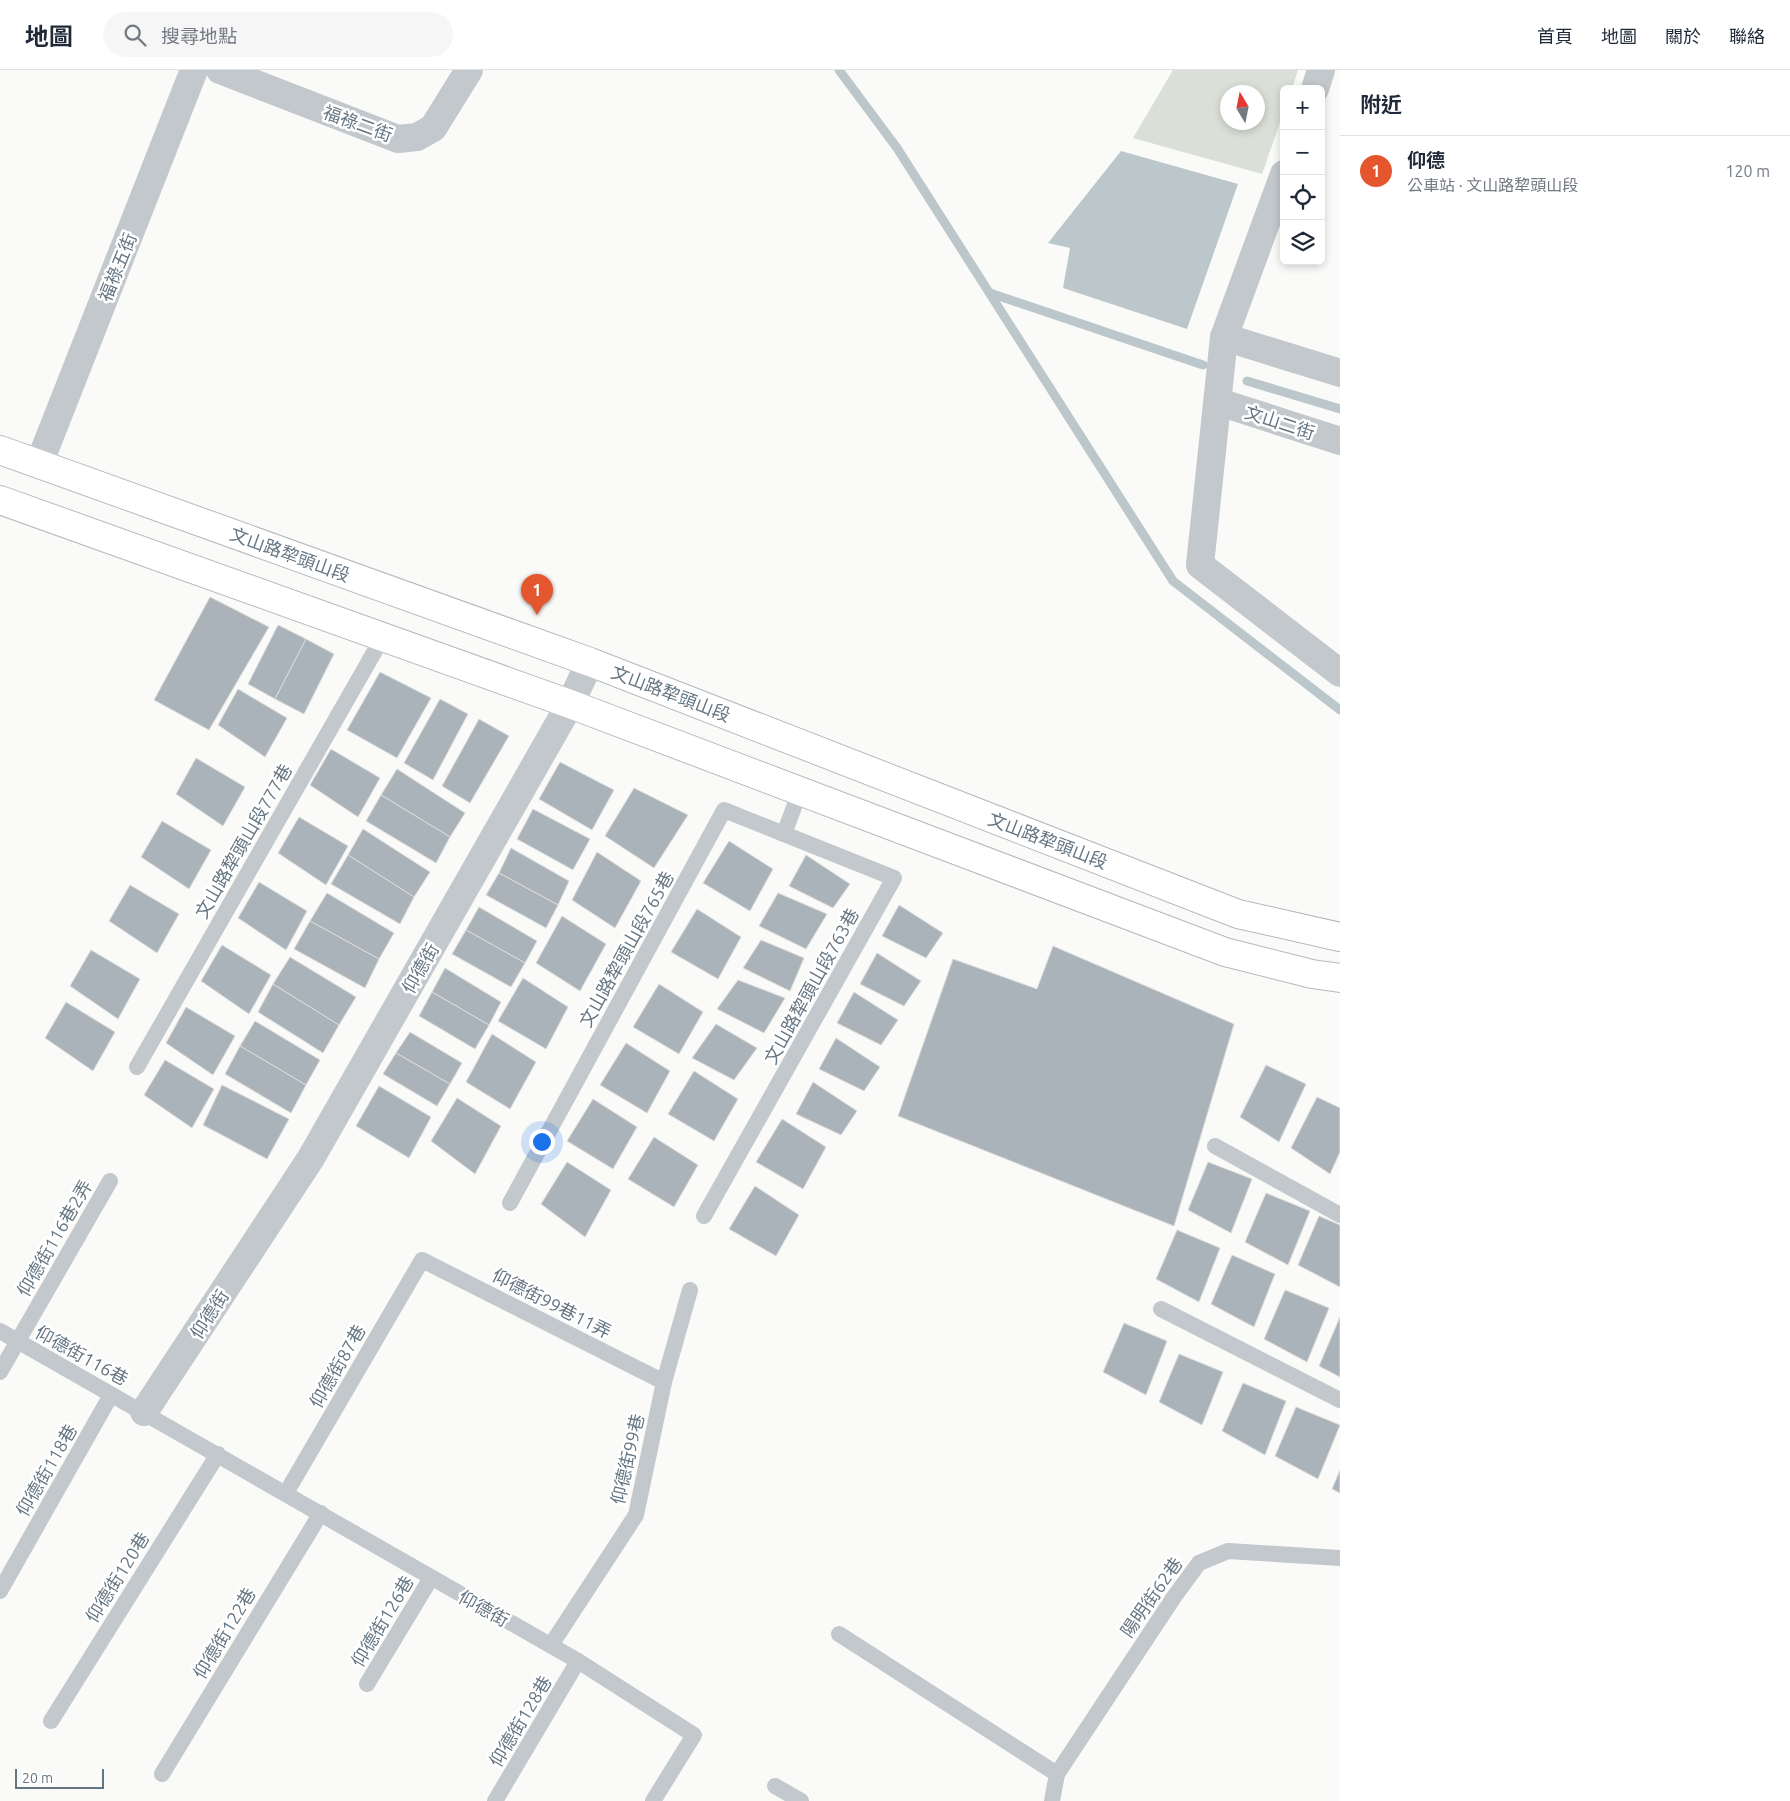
<!DOCTYPE html>
<html lang="zh-TW">
<head>
<meta charset="utf-8">
<style>
	:root { --surface:#fff; --page:#f6f6f7; --text:#1f2937; --muted:#747a83; --line:#e0e1e3; --accent:#e4572e }
	body { margin:0; font-family:Ubuntu,"Noto Sans TC",sans-serif; background:var(--page); color:var(--text) }
	.controls { position:absolute; right:15px; top:15px; display:grid; overflow:hidden; border-radius:8px; box-shadow:0 2px 8px #0003 }
	.controls button { width:45px; height:45px; display:grid; place-items:center; padding:0; border:0; border-bottom:1px solid var(--line); background:var(--surface); color:var(--text); font:25px sans-serif }
	.compass { position:absolute; left:1220px; top:15px; width:45px; height:45px; border-radius:50%; background:var(--surface); box-shadow:0 2px 8px #0003; rotate:350deg }
	.scale { position:absolute; left:15px; bottom:12px; width:89px; box-sizing:border-box; padding-left:5px; border:2px solid #657683; border-top:0; font-size:14px; line-height:18px; white-space:nowrap; color:#657683; -webkit-text-stroke:4px #fff; paint-order:stroke }
	.you { position:absolute; left:541px; top:1071px; width:18px; height:18px; margin:-12px; border:4px solid #fff; border-radius:50%; background:#1a73e8; box-shadow:0 0 0 8px #1a73e833 }
	.badge { display:grid; place-items:center; width:32px; height:32px; border-radius:50%; background:var(--accent); color:#fff; font-size:16px; font-weight:700 }
	.pin { position:absolute; translate:-50% -41px; filter:drop-shadow(0 1px 2px #0008) }
	.pin::after { content:''; position:absolute; top:26px; width:18px; height:15px; background:inherit; clip-path:polygon(0 0,100% 0,50% 100%) }
	.list { margin:0; padding:0; list-style:none }
	h2 { display:flex; justify-content:space-between; align-items:center; height:65px; margin:0; padding:0 20px; font-size:21px }
	h2 small { font-size:16px; font-weight:400; color:var(--muted) }
	.list li { display:grid; grid-template-columns:32px 1fr auto; gap:15px; align-items:center; box-sizing:border-box; height:70px; padding:0 20px; border-top:1px solid var(--line) }
	.list b { display:block; font-size:19px; white-space:nowrap }
	.list p { margin:0; font-size:16px; white-space:nowrap; color:var(--muted) }
	.list em { font-size:16px; font-style:normal; color:var(--muted) }
	.icon { flex:none; width:28px; height:28px; fill:none; stroke:currentColor; stroke-width:2; stroke-linecap:round; stroke-linejoin:round }
	.map { position:relative; flex:none; width:1340px; height:1731px; overflow:hidden }
	header { display:flex; align-items:center; gap:30px; box-sizing:border-box; height:70px; padding:0 25px; background:var(--surface); border-bottom:1px solid var(--line) }
	header strong { font-size:24px }
	nav { display:flex; gap:28px; margin-inline-start:auto; font-size:18px }
	.search { width:350px; height:45px; background:var(--page); display:flex; align-items:center; gap:12px; box-sizing:border-box; padding:0 18px; border-radius:28px; color:var(--muted); font-size:19px }
	main { display:flex }
	aside { flex:1; background:var(--surface) }
	.map>svg:first-child { display:block }
	.green { fill:#dadfd7; fill-rule:evenodd }
	.water { fill:#bbc7cb }
	.lines { fill:none; stroke-linecap:round; stroke-linejoin:round }
	.stream { stroke:#bbc7cb; stroke-width:9 }
	.building { fill:#aab3b9; stroke:#dcdcda }
	.secondary-casing { stroke:#b3babf; stroke-width:30 }
	.service { stroke:#c3c8cc; stroke-width:16 }
	.minor { stroke:#c3c8cc; stroke-width:28 }
	.secondary { stroke:#fff; stroke-width:28 }
	.labels { text-anchor:middle; dominant-baseline:central; stroke-width:5; stroke-linejoin:round; paint-order:stroke }
	.street-label { font-size:18px; fill:#657683; stroke:#fff }
</style>
</head>
<body>
<header>
<strong>地圖</strong>
<div class="search"><svg class="icon" aria-label="search" viewBox="0 0 24 24"><circle cx="10" cy="10" r="6"/><path d="M15 15l6 6"/></svg>搜尋地點</div>
<nav><a>首頁</a><a>地圖</a><a>關於</a><a>聯絡</a></nav>
</header>
<main>
<div class="map">
<svg width="1340" height="1731" viewBox="0 0 1340 1731">
	<rect width="100%" height="100%" fill="#fafaf8"/>
	<path class="green" d="M 1173,0 L 1298,0 L 1292,19 L 1284,19 L 1284,41 L 1262,104 L 1133,68 ZM 1228,22 L 1258,22 L 1258,52 L 1228,52 Z"/>
	<polygon class="water" points="1121,81 1238,114 1187,259 1063,218 1070,178 1048,173"/>
	<g class="lines">
		<g class="stream">
			<polyline points="839,0 897,78 1173,511 1340,640"/>
			<polyline points="990,223 1203,295"/>
			<polyline points="1247,311 1340,339"/>
		</g>
	</g>
	<g class="building">
		<polygon points="210,527 269,557 209,660 154,630"/>
		<polygon points="278,555 306,569 275,629 248,614"/>
		<polygon points="306,569 334,584 304,644 275,629"/>
		<polygon points="380,602 431,628 397,688 347,660"/>
		<polygon points="238,619 287,648 265,687 218,655"/>
		<polygon points="440,629 468,644 433,710 404,693"/>
		<polygon points="479,649 509,666 470,733 442,716"/>
		<polygon points="331,679 380,708 358,747 310,715"/>
		<polygon points="196,688 245,717 223,756 176,724"/>
		<polygon points="560,692 614,720 592,760 539,729"/>
		<polygon points="397,699 465,743 450,767 381,725"/>
		<polygon points="634,718 688,745 654,798 605,766"/>
		<polygon points="381,725 450,767 436,793 366,751"/>
		<polygon points="533,739 590,769 573,800 517,769"/>
		<polygon points="299,747 348,776 326,815 278,783"/>
		<polygon points="162,751 211,780 189,819 141,787"/>
		<polygon points="363,759 430,802 414,827 348,785"/>
		<polygon points="729,771 773,799 750,841 703,813"/>
		<polygon points="511,778 569,811 558,835 499,803"/>
		<polygon points="597,782 641,811 615,858 572,830"/>
		<polygon points="348,785 414,827 400,854 331,814"/>
		<polygon points="806,785 850,814 833,838 789,816"/>
		<polygon points="499,803 558,835 546,858 486,825"/>
		<polygon points="259,812 307,841 286,880 238,848"/>
		<polygon points="130,815 179,844 157,883 109,851"/>
		<polygon points="327,823 394,863 379,889 310,851"/>
		<polygon points="778,823 827,844 806,879 759,856"/>
		<polygon points="899,835 943,863 926,888 882,866"/>
		<polygon points="479,837 537,871 525,893 466,860"/>
		<polygon points="697,839 741,867 718,909 671,882"/>
		<polygon points="562,846 606,874 580,921 536,893"/>
		<polygon points="310,851 379,889 365,918 294,879"/>
		<polygon points="466,860 525,893 511,917 452,884"/>
		<polygon points="761,870 804,888 790,921 743,898"/>
		<polygon points="222,875 271,905 249,944 201,911"/>
		<polygon points="1053,876 1234,954 1174,1156 898,1046 953,889 1037,919"/>
		<polygon points="91,880 140,909 118,949 70,916"/>
		<polygon points="877,883 921,911 904,936 860,914"/>
		<polygon points="290,887 356,927 339,955 273,914"/>
		<polygon points="445,898 501,932 489,955 432,922"/>
		<polygon points="523,908 568,937 546,979 498,951"/>
		<polygon points="738,910 785,928 764,963 717,939"/>
		<polygon points="273,914 339,955 323,983 258,942"/>
		<polygon points="659,914 703,942 679,984 633,957"/>
		<polygon points="432,922 489,955 475,979 419,946"/>
		<polygon points="854,922 898,950 881,975 837,953"/>
		<polygon points="66,932 115,962 93,1001 45,968"/>
		<polygon points="186,937 235,966 213,1005 166,973"/>
		<polygon points="255,951 320,990 306,1015 240,976"/>
		<polygon points="716,954 757,978 734,1010 692,988"/>
		<polygon points="410,962 462,993 450,1014 396,983"/>
		<polygon points="492,964 536,992 510,1039 466,1012"/>
		<polygon points="836,968 880,997 864,1021 819,999"/>
		<polygon points="626,973 670,1001 647,1043 600,1015"/>
		<polygon points="240,976 306,1015 291,1043 225,1004"/>
		<polygon points="396,983 450,1014 437,1036 383,1004"/>
		<polygon points="165,990 214,1019 192,1058 144,1025"/>
		<polygon points="1266,995 1306,1014 1279,1072 1240,1047"/>
		<polygon points="694,1001 738,1029 714,1071 668,1044"/>
		<polygon points="813,1012 857,1041 841,1065 796,1044"/>
		<polygon points="222,1015 289,1049 267,1089 203,1055"/>
		<polygon points="379,1016 431,1047 409,1088 356,1056"/>
		<polygon points="1317,1027 1340,1038 1340,1082 1330,1104 1291,1078"/>
		<polygon points="457,1028 501,1056 475,1104 431,1071"/>
		<polygon points="593,1029 637,1057 613,1099 567,1071"/>
		<polygon points="782,1049 826,1077 803,1119 756,1092"/>
		<polygon points="654,1067 698,1095 674,1137 628,1109"/>
		<polygon points="567,1092 611,1120 585,1167 541,1134"/>
		<polygon points="1208,1092 1252,1109 1231,1163 1188,1140"/>
		<polygon points="755,1116 799,1145 776,1186 729,1159"/>
		<polygon points="1266,1123 1310,1141 1288,1195 1245,1172"/>
		<polygon points="1319,1146 1340,1155 1340,1217 1298,1195"/>
		<polygon points="1177,1160 1220,1178 1199,1232 1156,1209"/>
		<polygon points="1232,1185 1275,1204 1254,1257 1211,1234"/>
		<polygon points="1285,1220 1329,1238 1307,1292 1264,1269"/>
		<polygon points="1340,1247 1340,1307 1319,1296"/>
		<polygon points="1124,1253 1167,1271 1146,1325 1103,1302"/>
		<polygon points="1179,1284 1223,1302 1202,1355 1159,1332"/>
		<polygon points="1243,1313 1286,1331 1265,1385 1222,1361"/>
		<polygon points="1296,1337 1340,1355 1318,1409 1275,1386"/>
		<polygon points="1340,1400 1340,1423 1332,1419"/>
	</g>
	<g class="lines">
		<defs>
			<g id="secondary">
				<polyline points="0,380 590,592 1238,844 1340,867"/>
				<polyline points="0,430 570,634 1225,882 1312,904 1340,908"/>
			</g>
		</defs>
		<use href="#secondary" class="secondary-casing"/>
		<g class="service">
			<polyline points="137,997 384,565"/>
			<polyline points="1215,1076 1340,1145"/>
			<polyline points="510,1133 724,740 784,764 800,721"/>
			<polyline points="704,1146 894,808 784,764"/>
			<polyline points="1161,1239 1340,1330"/>
			<polyline points="0,1261 578,1591 694,1665 653,1731"/>
			<polyline points="0,1302 110,1111"/>
			<polyline points="286,1423 422,1190 664,1312"/>
			<polyline points="0,1521 111,1325"/>
			<polyline points="839,1564 1057,1704 1052,1731"/>
			<polyline points="551,1575 636,1445 664,1312 690,1220"/>
			<polyline points="367,1614 431,1508"/>
			<polyline points="51,1651 218,1384"/>
			<polyline points="162,1704 321,1443"/>
			<polyline points="1057,1704 1174,1527 1199,1493 1228,1481 1340,1488"/>
			<polyline points="775,1716 801,1731"/>
			<polyline points="495,1731 578,1591"/>
		</g>
		<g class="minor">
			<polyline points="220,0 398,69 417,67 433,58 469,0"/>
			<polyline points="1315,19 1321,0"/>
			<polyline points="1284,104 1224,267 1200,495 1340,603"/>
			<polyline points="1224,267 1340,303"/>
			<polyline points="1219,332 1340,371"/>
			<polyline points="39,394 194,0"/>
			<polyline points="144,1342 311,1088 570,634 590,592"/>
		</g>
		<use href="#secondary" class="secondary"/>
	</g>
	<g class="labels">
		<g class="street-label">
			<text transform="translate(358 53) rotate(20)">福祿二街</text>
			<text transform="translate(117 197) rotate(-68)">福祿五街</text>
			<text transform="translate(1280 352) rotate(18)">文山二街</text>
			<text transform="translate(290 484) rotate(20)">文山路犂頭山段</text>
			<text transform="translate(671 623) rotate(21)">文山路犂頭山段</text>
			<text transform="translate(1048 770) rotate(21)">文山路犂頭山段</text>
			<text transform="translate(243 771) rotate(-60)">文山路犂頭山段777巷</text>
			<text transform="translate(626 879) rotate(-61)">文山路犂頭山段765巷</text>
			<text transform="translate(420 898) rotate(-60)">仰德街</text>
			<text transform="translate(811 916) rotate(-61)">文山路犂頭山段763巷</text>
			<text transform="translate(54 1168) rotate(-60)">仰德街116巷2弄</text>
			<text transform="translate(552 1233) rotate(27)">仰德街99巷11弄</text>
			<text transform="translate(209 1244) rotate(-57)">仰德街</text>
			<text transform="translate(82 1285) rotate(29)">仰德街116巷</text>
			<text transform="translate(337 1296) rotate(-60)">仰德街87巷</text>
			<text transform="translate(627 1389) rotate(-77)">仰德街99巷</text>
			<text transform="translate(46 1400) rotate(-60)">仰德街118巷</text>
			<text transform="translate(117 1507) rotate(-58)">仰德街120巷</text>
			<text transform="translate(1151 1527) rotate(-55)">陽明街62巷</text>
			<text transform="translate(484 1538) rotate(29)">仰德街</text>
			<text transform="translate(382 1551) rotate(-59)">仰德街126巷</text>
			<text transform="translate(224 1563) rotate(-59)">仰德街122巷</text>
			<text transform="translate(520 1651) rotate(-59)">仰德街128巷</text>
		</g>
	</g>
</svg>
<div class="controls">
<button>+</button>
<button>−</button>
<button><svg class="icon" aria-label="locate" viewBox="0 0 24 24"><circle cx="12" cy="12" r="6"/><path d="M12 2v4M12 18v4M2 12h4M18 12h4"/></svg></button>
<button><svg class="icon" aria-label="layers" viewBox="0 0 24 24"><path d="M12 4l9 5-9 5-9-5zM3 14l9 5 9-5"/></svg></button>
</div>
<svg class="compass" viewBox="-18 -18 36 36"><path d="M0-13l5 13h-10z" fill="#e53935"/><path d="M0 13l5-13h-10z" fill="#747a83"/></svg>
<div class="scale">20 m</div>
<div class="you"></div>
<div class="pin badge" style="left:537px;top:545px">1</div>
</div>
<aside>
<h2>附近<small></small></h2>
<ul class="list">
<li><span class="badge">1</span><div><b>仰德</b><p>公車站 · 文山路犂頭山段</p></div><em>120 m</em></li>
</ul>
</aside>
</main>
</body>
</html>
